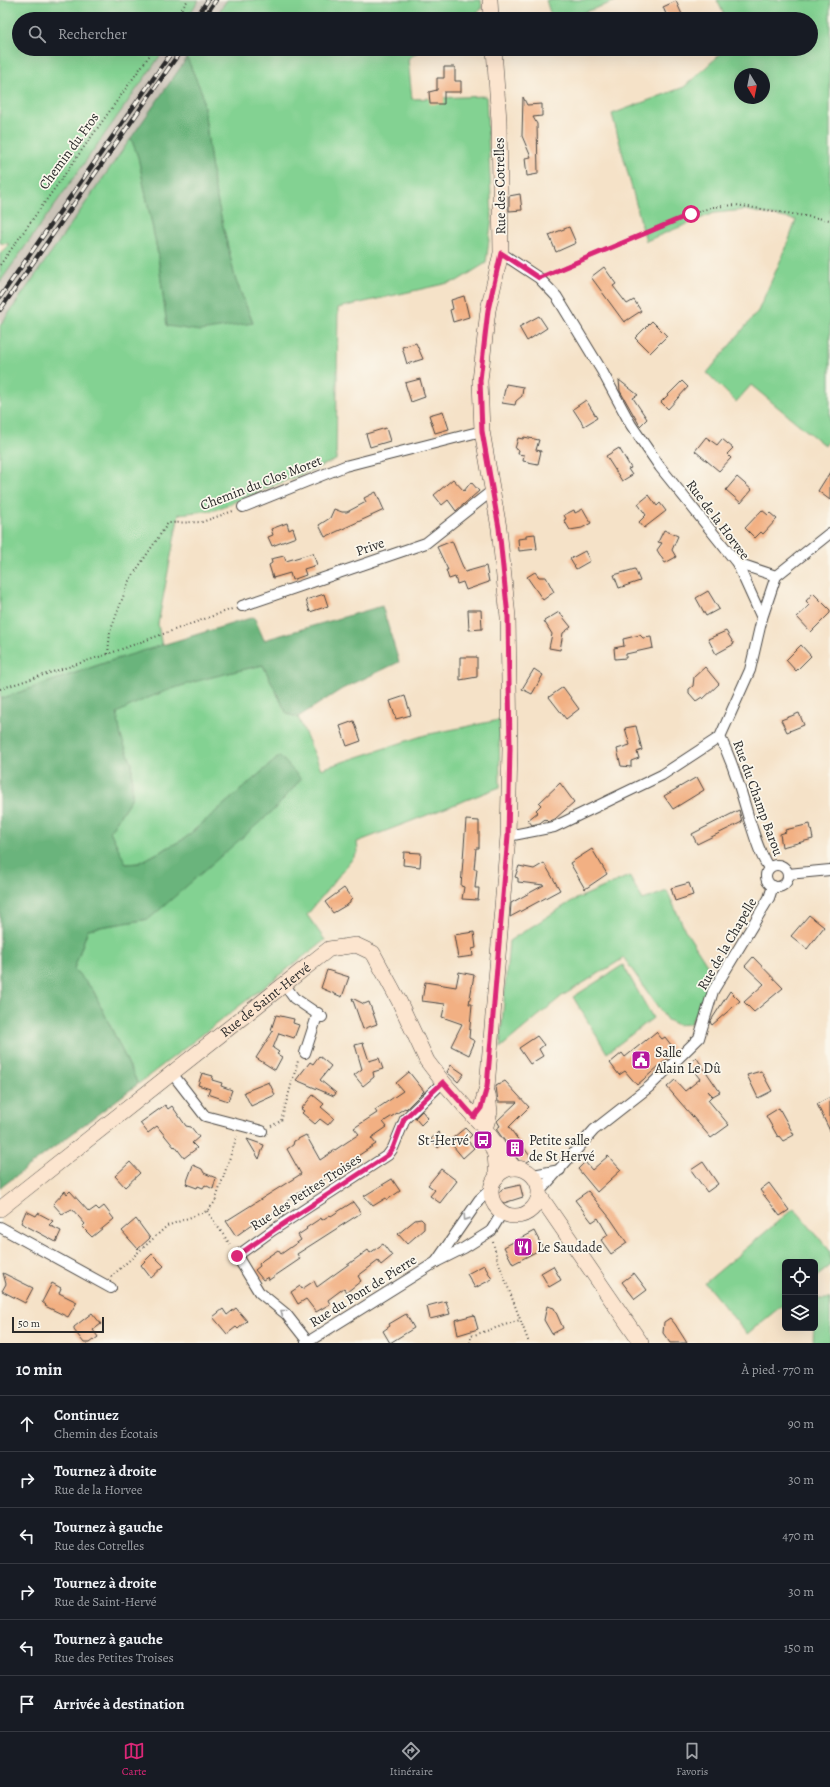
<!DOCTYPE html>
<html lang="fr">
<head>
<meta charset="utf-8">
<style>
	:root { --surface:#171b24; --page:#242831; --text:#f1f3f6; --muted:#9ea1a6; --line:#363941; --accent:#db2777 }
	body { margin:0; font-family:Alegreya,serif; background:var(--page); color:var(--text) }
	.controls { position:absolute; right:12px; bottom:12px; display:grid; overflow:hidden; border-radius:6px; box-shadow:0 4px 16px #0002 }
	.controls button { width:36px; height:36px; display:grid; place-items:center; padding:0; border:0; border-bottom:1px solid var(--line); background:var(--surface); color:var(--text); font:20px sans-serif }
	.compass { position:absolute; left:734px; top:68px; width:36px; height:36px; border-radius:50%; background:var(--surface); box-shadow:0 4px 16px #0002; rotate:170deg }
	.scale { position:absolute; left:12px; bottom:10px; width:92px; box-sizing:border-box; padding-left:4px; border:2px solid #2b2b2b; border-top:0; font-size:11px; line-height:14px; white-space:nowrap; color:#2b2b2b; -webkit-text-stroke:3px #fbf7ec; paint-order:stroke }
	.stop { position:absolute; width:12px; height:12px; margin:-9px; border:3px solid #db2777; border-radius:50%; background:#fff }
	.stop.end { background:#db2777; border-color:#fff; box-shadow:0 1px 4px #0008 }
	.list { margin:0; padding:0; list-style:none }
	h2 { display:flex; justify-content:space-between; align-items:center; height:52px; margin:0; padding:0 16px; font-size:17px }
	h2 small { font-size:13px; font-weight:400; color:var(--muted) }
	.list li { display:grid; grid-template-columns:26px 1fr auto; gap:12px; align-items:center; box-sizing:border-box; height:56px; padding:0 16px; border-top:1px solid var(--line) }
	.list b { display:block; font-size:15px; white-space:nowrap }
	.list p { margin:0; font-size:13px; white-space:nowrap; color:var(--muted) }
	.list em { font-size:13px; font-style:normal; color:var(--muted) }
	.icon { flex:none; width:22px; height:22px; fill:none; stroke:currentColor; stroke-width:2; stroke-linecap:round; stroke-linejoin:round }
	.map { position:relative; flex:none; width:830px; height:1343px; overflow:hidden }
	.search { position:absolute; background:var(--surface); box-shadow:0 4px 16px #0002; left:12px; right:12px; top:12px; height:44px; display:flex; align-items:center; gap:10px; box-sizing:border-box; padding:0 14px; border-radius:22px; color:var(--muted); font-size:15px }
	.sheet { height:388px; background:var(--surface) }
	nav { display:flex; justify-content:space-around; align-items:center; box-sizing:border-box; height:56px; border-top:1px solid var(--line); background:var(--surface); font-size:11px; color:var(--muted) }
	nav a { display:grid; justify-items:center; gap:2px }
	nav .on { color:var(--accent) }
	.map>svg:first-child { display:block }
	.industrial { fill:#cac3b8 }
	.green { fill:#83d292; stroke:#577e5e; fill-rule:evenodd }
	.forest { fill:#6ab47c; stroke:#4a7054 }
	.building { fill:#f2b083 }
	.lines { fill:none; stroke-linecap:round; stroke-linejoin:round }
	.street-casing { stroke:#494643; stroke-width:12 }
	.secondary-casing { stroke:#494643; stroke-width:16 }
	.path { stroke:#494643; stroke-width:2; stroke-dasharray:1 3; stroke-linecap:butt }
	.street { stroke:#fff; stroke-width:10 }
	.secondary { stroke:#fce5cf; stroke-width:15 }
	.rail-casing { stroke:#2b2b2b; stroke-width:4.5 }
	.rail { stroke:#fbf7ec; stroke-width:3; stroke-dasharray:9; stroke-linecap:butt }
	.oneway { stroke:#a0a0a0 }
	.route { stroke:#db2777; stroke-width:5 }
	.labels { text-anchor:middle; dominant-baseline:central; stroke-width:3.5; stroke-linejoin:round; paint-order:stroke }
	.street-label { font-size:14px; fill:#2b2b2b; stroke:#fbf7ec }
	.poi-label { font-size:14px; fill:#2b2b2b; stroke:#fbf7ec; text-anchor:start }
</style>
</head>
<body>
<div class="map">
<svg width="830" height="1343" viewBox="0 0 830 1343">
	<rect width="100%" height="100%" fill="#fbf7ec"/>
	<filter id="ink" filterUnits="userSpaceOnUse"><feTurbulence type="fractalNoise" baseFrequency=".025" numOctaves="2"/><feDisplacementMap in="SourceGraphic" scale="8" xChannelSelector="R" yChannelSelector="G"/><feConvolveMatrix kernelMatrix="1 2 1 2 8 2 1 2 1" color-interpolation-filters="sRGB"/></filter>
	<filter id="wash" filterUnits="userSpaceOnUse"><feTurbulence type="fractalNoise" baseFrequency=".012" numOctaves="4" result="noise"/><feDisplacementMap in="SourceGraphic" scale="16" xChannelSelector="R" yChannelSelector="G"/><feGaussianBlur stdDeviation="0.9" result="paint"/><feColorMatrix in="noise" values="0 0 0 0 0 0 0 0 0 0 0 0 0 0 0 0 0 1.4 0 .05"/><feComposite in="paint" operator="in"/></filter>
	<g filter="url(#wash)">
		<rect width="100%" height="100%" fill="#f5e2c8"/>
		<g class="industrial">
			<polygon points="199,0 227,0 214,19 186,19"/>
			<polygon points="165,49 193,49 0,326 0,282"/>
		</g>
		<g class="green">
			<polygon points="0,0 199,0 186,19 19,19 19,49 165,49 0,282 0,254 9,244 0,243"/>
			<polygon points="227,0 481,0 482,9 467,19 214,19"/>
			<polygon points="546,0 619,0 565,19 552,19"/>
			<path d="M 717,0 L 830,0 L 830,439 L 825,446 L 751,385 L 736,402 L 707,373 L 758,311 L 786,248 L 796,220 L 745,210 L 714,213 L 646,241 L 612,114 L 684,87 L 726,49 L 811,49 L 811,19 L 726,19 ZM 740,74 L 764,74 L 764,98 L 740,98 Z"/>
			<polygon points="193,49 422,49 408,59 412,99 486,96 492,217 486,263 457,281 338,308 336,460 215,510 179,514 158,624 162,647 110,661 0,699 0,326 131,138 138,157 157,249 167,326 253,323 235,278 214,186 202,93 187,58"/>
			<polygon points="263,665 287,714 298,717 321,769 425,735 499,720 500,787 357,842 358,852 307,915 325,940 138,1084 93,990 74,969 88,929 149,919 280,756 184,839 139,863 125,864 110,831 132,797 132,764 121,737 116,713 146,697 201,679"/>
			<polygon points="629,876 643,900 667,891 685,930 715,977 690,1024 678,1025 667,1020 624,958 562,996 500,1048 509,941 572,901"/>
			<polygon points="623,965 653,1018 607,1053 573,997"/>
			<polygon points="794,1208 830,1251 830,1266 815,1278 815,1262 785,1262 785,1303 747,1334 705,1283"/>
			<polygon points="815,1299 830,1299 830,1343 813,1343"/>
		</g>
		<g class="forest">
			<polygon points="187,58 202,93 214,186 235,278 253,323 200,331 167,326 157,249 138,157 131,138"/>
			<path d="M 382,606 L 399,662 L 342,689 L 298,717 L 287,714 L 263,665 C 211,677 164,687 117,713 L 121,737 L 132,764 L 132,797 L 110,831 L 126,864 L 139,863 L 184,839 L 280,756 L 301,779 L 276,808 L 149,919 L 88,929 L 74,969 L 93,990 L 138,1084 L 0,1188 L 0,699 L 110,661 L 254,617 L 264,640 Z"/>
		</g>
		<g id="blocks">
			<g class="building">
				<polygon points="676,1 684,19 668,19 663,7"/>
				<polygon points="444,67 455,67 455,81 461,81 461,92 444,92 444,104 430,104 429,92 437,90 437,78 444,78"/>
				<polygon points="523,97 527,105 542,104 542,116 533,117 537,124 538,174 527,176 525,158 531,157 522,136"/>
				<polygon points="520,194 522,210 509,211 509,196"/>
				<polygon points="569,227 576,243 556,252 549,235"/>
				<polygon points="604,267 616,284 613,286 627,304 634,300 641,311 624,322 591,277"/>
				<polygon points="464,296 469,317 453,322 450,310 453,309 451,300"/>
				<polygon points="539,316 547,328 527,341 519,327"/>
				<polygon points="652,321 667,336 650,353 635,338"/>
				<polygon points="416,343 423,359 407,364 402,347"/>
				<polygon points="420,379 425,397 411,402 405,383"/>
				<polygon points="619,380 638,395 633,398 647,419 640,426 620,391"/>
				<polygon points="682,381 688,387 668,409 661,402"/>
				<polygon points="506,384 523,387 522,396 516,401 515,405 502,403"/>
				<polygon points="586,400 597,418 584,426 573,409"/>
				<polygon points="443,411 449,429 435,433 429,415"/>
				<polygon points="386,428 390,441 370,447 366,434"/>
				<polygon points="524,437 539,440 536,450 541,451 538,464 523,461 524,455 518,454 519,450 515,449 518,438 523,439"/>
				<polygon points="706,437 717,445 722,439 733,448 727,454 731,458 719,471 695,451"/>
				<polygon points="619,448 631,468 628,469 632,475 622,481 606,456"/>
				<polygon points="830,472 830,500 818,491"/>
				<polygon points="737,477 752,490 741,503 726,490"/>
				<polygon points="453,479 464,491 471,482 479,491 456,511 448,500 442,505 434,495"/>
				<polygon points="376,492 384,510 325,537 319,525 330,518 334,509 342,512 347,512 366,502 364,498"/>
				<polygon points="649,495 657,506 660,503 666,511 644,528 639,522 646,515 638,504"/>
				<polygon points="583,509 591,523 582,528 570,530 564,520 566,519 564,515 574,510 575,513"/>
				<polygon points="762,510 768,515 770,513 777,519 763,534 761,532 755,538 745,528"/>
				<polygon points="287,523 289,530 293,528 296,537 272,546 268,537 273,535 271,529"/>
				<polygon points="664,530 678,536 672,550 676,557 665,563 657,550 662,543 658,542"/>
				<polygon points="535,534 537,549 519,551 518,539 526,538 526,535"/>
				<polygon points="452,541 465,572 486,566 489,582 466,590 463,582 457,584 455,577 449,579 446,570 448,570 437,547"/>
				<polygon points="585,551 590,561 576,569 570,559"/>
				<polygon points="313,553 317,565 304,569 306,575 292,580 290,573 273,578 269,565 272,563 271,559 284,556 286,561"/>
				<polygon points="635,569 640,581 619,588 614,575"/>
				<polygon points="535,572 539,577 546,577 554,592 543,600 527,577"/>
				<polygon points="708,591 719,609 706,616 696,598"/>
				<polygon points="813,593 830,610 830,613 811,632 797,617 810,605 806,601"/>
				<polygon points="324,594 328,606 310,612 306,600"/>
				<polygon points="468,610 481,610 482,629 469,630"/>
				<polygon points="559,612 571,627 563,633 560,650 549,648 552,634 544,621"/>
				<polygon points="726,631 734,644 716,654 708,639"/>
				<polygon points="640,635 643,638 651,637 653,648 626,654 626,658 615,659 614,648 624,646 623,639"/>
				<polygon points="801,645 811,656 796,671 786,660"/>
				<polygon points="460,657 477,657 477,677 460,680"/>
				<polygon points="705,667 719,684 703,699 702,697 696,701 689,693 689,689 693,686 694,677"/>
				<polygon points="534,669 543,675 532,694 522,689"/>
				<polygon points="563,687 579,709 566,719 549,697"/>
				<polygon points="405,696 411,715 396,719 390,701"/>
				<polygon points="799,713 804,725 787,732 781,720"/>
				<polygon points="354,721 361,741 347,746 340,726"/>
				<polygon points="636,726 642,750 637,752 639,758 631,761 631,767 621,766 617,749 630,745 625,728"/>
				<polygon points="697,777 704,790 673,809 664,796"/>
				<polygon points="560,783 574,802 555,819 548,822 545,819 540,823 532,825 528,820 538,812 536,810 541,805 539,803"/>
				<polygon points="739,810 742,822 697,844 692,834"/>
				<polygon points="466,820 479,821 479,848 476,848 474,869 477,869 475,888 479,888 478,900 462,899 464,887 461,886"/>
				<polygon points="810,824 813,839 782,847 780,834 786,832 785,830"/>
				<polygon points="592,849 607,874 585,889 570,863"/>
				<polygon points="404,852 421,853 420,867 403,865"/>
				<polygon points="544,863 560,890 510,917 511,903 544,885 518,882 518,878 515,877 519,866 534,869"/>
				<polygon points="689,883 693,895 675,901 671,888"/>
				<polygon points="344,888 352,899 350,901 350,903 333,913 325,902"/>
				<polygon points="809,915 824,927 807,949 791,936"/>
				<polygon points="474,932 476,948 472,949 473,956 458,958 454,935"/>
				<polygon points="753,957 783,988 754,1012 744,1002 764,984 745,966"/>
				<polygon points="327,970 349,977 342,997 321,988"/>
				<polygon points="459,972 474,975 469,1004 472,1004 469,1038 475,1041 469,1055 451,1046 462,1024 442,1017 445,1004 422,1001 425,982 456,987"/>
				<polygon points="730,991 740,1001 712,1025 710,1022"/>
				<polygon points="352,998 364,1004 369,1002 377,1024 363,1029"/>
				<polygon points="276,1015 294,1019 293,1023 299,1025 294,1038 279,1033 273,1048 279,1052 277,1054 282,1057 275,1070 256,1058 273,1031 271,1030"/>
				<polygon points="656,1032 662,1039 665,1037 675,1050 672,1052 673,1054 637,1085 625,1071 619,1075 610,1063 622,1053 625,1057"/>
				<polygon points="537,1036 544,1045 539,1049 543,1056 530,1064 519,1048"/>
				<polygon points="363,1043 369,1061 379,1058 383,1069 373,1072 374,1077 363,1086 354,1075 362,1069 355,1045"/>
				<polygon points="319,1056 331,1066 320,1080 336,1093 334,1096 296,1080 310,1062 313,1064"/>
				<polygon points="696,1057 720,1092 713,1096 708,1091 712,1096 708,1100 729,1125 711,1138 667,1087 675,1080 685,1091 700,1079 689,1065"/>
				<polygon points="451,1065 464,1074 458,1082 447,1072"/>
				<polygon points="761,1071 772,1091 758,1098 747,1075"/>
				<polygon points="409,1072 424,1091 406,1109 405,1108 383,1122 387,1127 371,1138 376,1144 341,1167 342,1168 312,1187 311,1185 287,1201 289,1204 255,1225 254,1223 236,1236 226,1221 301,1174 287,1149 293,1145 294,1141 306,1135 320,1160 359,1134 354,1128 377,1113 375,1110 403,1091 396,1083"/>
				<polygon points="202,1073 213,1076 212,1080 222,1083 221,1086 232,1090 228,1101 208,1094 210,1089 198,1085"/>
				<polygon points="505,1081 529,1107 509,1127 532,1159 522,1165 496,1129 500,1126 497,1121 517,1102 498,1102 496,1086"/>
				<polygon points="269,1082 275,1095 251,1106 244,1092"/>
				<polygon points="313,1095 324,1104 321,1107 334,1118 328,1125 320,1119 315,1124 302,1113 304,1111 301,1109"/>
				<polygon points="830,1097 830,1131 817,1104"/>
				<polygon points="165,1105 168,1109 172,1106 186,1126 191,1127 199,1137 192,1143 197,1148 184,1158 175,1146 174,1147 157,1126 148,1133 140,1123"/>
				<polygon points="779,1108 794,1135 783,1141 779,1136 778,1137 766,1116"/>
				<polygon points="422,1111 428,1118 421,1125 415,1118"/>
				<polygon points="465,1128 472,1135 467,1140 474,1148 463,1158 449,1141"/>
				<polygon points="438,1132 446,1141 438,1148 431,1139"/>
				<polygon points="247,1139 264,1145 259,1159"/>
				<polygon points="608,1156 621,1170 597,1192 578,1169 585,1162 592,1170"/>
				<polygon points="130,1162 140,1173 125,1187 115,1176"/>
				<polygon points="703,1162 718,1184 707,1192 691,1170"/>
				<polygon points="193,1165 202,1169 204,1173 216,1178 213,1189 205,1185 203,1188 198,1186 197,1188 186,1184"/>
				<polygon points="441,1169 457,1181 440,1203 430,1196 435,1190 428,1185"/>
				<polygon points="392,1179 400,1191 387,1200 386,1198 373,1206 364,1196"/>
				<polygon points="769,1183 789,1210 780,1216 760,1190"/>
				<polygon points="520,1185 523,1197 504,1203 499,1200 497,1195 502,1189"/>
				<polygon points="65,1191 67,1194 70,1191 89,1212 96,1207 99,1210 104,1206 114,1219 92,1237 82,1227 85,1224 72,1209 62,1214 53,1204"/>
				<polygon points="588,1191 610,1218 627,1243 611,1254 601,1240 608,1235 598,1218 592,1222 575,1200"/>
				<polygon points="353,1202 361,1213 297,1254 300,1259 269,1280 268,1277 263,1280 255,1270 260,1266 259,1264 263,1260 278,1250 281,1254 301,1240 298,1235 307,1229 306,1228 321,1218 322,1220 330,1215 331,1216"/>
				<polygon points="26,1211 36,1216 38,1213 53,1221 49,1225 61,1231 56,1242 21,1223"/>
				<polygon points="136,1219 150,1238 138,1249 122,1231"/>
				<polygon points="421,1219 424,1222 424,1229 407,1244 398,1234 415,1220"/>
				<polygon points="534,1231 543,1248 513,1264 504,1247"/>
				<polygon points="383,1244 392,1256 381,1265 378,1261 358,1276 361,1281 347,1292 344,1288 328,1300 330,1304 316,1312 306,1299 298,1304 291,1292 300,1286 302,1289 314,1281 317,1287 368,1250 370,1253"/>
				<polygon points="152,1254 164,1266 151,1278 141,1265"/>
				<polygon points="484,1265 492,1279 475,1288 467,1274"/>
				<polygon points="553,1266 561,1280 549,1287 541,1273"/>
				<polygon points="3,1273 33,1288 25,1303 2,1291 6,1284"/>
				<polygon points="634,1273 647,1290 635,1299 622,1282"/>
				<polygon points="52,1283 61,1288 59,1293 77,1302 68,1317 45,1306 46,1305 42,1302"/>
				<polygon points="446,1301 450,1314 430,1319 427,1306"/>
				<polygon points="547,1306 554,1308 563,1328 552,1334 544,1320"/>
				<polygon points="236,1308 247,1321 238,1329 236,1327 227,1334 213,1317 223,1309 227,1315"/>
				<polygon points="92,1313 101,1324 93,1330 98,1337 90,1343 84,1343 74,1330 74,1327"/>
				<polygon points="406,1314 414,1328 390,1343 383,1331 390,1326 389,1324"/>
				<polygon points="474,1315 478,1329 458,1335 455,1320"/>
				<polygon points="670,1318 675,1324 687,1343 670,1343 663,1333 664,1322"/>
			</g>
		</g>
	</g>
	<g filter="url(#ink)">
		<use href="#blocks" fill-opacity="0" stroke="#494643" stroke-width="1"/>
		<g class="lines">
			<defs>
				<g id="street">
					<polyline points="501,253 539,278 557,297 602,371 631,425 660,467 737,563 762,618 750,670 720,737 662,775 554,827 508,836"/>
					<polyline points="243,507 345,466 482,431"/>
					<polyline points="737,563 776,576"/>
					<polyline points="242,606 426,543 493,490"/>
					<polyline points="762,618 776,576 830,533"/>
					<path d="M 720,737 C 733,763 741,791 749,819 C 755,836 759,854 769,868"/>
					<circle cx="777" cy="876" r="11"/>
					<polyline points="788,874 830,870"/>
					<polyline points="284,984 294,998 322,1017"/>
					<polyline points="305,1053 318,1013"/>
					<polyline points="171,1072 205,1116 262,1131"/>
					<polyline points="533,1175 560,1170"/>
					<polyline points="540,1191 594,1130 649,1087 699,1038 713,991 769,898 773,886"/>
					<polyline points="0,1227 111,1288"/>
					<polyline points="436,1262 479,1200 491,1189"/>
					<polyline points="308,1342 286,1314 259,1292 237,1256 273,1230 388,1155 393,1148 405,1119 443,1082"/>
					<polyline points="306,1343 436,1262 464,1248 491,1231 502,1213"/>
				</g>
				<g id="secondary">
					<polyline points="490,0 491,19"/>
					<polyline points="488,1094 490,1112 485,1129 495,1155 497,1177"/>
					<polyline points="474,1117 481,1108 487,1087 508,836 510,748 508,617 499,528 482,431 480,381 488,310 501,253 499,121 494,49"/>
					<circle cx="515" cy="1192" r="24"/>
					<polyline points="540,1196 641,1343"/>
					<path id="s1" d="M 0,1209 L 329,949 L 356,945 L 373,953 L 399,1001 L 427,1061 L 443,1082 L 485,1129 L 514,1168"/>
				</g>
			</defs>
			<use href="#street" class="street-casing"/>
			<use href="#secondary" class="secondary-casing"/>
			<g class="path">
				<polyline points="175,19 188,0"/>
				<polyline points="0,265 154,49"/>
				<polyline points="550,273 691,214 713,207 736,205 830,220"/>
				<polyline points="108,654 110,632 129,581 168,523 202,522 233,511"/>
				<polyline points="0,689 108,654 232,609"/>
				<polyline points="271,1126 281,1121 298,1061"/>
				<polyline points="207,1211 231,1246"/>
				<polyline points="493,1242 497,1258 529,1343"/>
				<polyline points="111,1277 167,1226 207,1211 215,1202 237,1136"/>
				<polyline points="470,1343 471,1336 520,1320"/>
			</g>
			<use href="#street" class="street"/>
			<use href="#secondary" class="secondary"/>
			<defs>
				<g id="rail">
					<polyline points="195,19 208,0"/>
					<polyline points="203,19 216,0"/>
					<polyline points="0,297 174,49"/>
					<polyline points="0,310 182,49"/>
				</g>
			</defs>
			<use href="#rail" class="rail-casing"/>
			<use href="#rail" class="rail"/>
		</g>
		<defs><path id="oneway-chevron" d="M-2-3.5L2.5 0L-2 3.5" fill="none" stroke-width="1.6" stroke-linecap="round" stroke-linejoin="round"/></defs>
		<g class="oneway">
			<use href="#oneway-chevron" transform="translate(466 1218) rotate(125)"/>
			<use href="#oneway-chevron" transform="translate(283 1312) rotate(-142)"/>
		</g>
	</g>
	<g class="lines" filter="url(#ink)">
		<polyline class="route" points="237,1256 274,1230 388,1155 393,1148 404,1119 443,1082 474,1117 481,1108 487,1087 508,836 510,748 508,617 499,528 482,431 480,380 488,310 501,253 539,278 691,214"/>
	</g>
	<defs>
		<symbol id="civic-square" viewBox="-11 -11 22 22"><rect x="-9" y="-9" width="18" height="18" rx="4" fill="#b5179e" stroke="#fbf7ec"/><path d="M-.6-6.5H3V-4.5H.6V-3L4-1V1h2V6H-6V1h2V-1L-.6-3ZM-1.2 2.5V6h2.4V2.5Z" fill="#fff"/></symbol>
		<symbol id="bus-square" viewBox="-11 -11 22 22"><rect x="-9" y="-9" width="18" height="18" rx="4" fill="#b5179e" stroke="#fbf7ec"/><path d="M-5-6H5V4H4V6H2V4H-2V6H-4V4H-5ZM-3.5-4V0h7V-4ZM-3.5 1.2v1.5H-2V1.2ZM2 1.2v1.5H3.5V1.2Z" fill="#fff"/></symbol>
		<symbol id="building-square" viewBox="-11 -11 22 22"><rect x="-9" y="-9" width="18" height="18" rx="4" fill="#b5179e" stroke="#fbf7ec"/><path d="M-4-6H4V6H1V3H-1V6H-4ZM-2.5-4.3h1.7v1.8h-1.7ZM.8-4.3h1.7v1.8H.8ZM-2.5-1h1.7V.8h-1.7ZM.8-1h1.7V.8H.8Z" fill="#fff"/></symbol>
		<symbol id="restaurant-square" viewBox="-11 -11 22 22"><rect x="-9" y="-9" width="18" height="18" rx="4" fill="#b5179e" stroke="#fbf7ec"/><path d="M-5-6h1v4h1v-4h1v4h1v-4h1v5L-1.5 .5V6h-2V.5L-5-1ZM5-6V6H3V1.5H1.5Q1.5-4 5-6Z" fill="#fff"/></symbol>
	</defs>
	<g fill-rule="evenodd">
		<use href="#civic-square" x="630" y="1049" width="22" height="22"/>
		<use href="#bus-square" x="472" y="1129" width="22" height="22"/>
		<use href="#building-square" x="504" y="1137" width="22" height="22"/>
		<use href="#restaurant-square" x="512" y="1236" width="22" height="22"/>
	</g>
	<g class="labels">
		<g class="street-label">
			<text transform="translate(69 151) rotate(-54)">Chemin du Fros</text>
			<text transform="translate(500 186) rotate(-91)">Rue des Cotrelles</text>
			<text transform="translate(261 483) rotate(-21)">Chemin du Clos Moret</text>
			<text transform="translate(718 520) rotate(53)">Rue de la Horvee</text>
			<text transform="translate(370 547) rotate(-19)">Prive</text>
			<text transform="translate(758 798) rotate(70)">Rue du Champ Barou</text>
			<text transform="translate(727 944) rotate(-60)">Rue de la Chapelle</text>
			<text stroke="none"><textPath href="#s1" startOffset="338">Rue de Saint-Hervé</textPath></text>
			<text transform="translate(306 1192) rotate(-33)">Rue des Petites Troises</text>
			<text transform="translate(363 1291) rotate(-32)">Rue du Pont de Pierre</text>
		</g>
		<g class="poi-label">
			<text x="655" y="1052">Salle<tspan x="655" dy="16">Alain Le Dû</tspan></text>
			<text x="469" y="1140" text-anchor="end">St-Hervé</text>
			<text x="529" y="1140">Petite salle<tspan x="529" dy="16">de St Hervé</tspan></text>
			<text x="537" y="1247">Le Saudade</text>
		</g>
	</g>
</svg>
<div class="controls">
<button><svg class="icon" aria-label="locate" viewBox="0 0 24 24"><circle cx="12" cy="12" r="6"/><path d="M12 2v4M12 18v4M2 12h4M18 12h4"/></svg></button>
<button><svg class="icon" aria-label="layers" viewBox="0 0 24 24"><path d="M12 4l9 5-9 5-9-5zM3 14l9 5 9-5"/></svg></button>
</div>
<svg class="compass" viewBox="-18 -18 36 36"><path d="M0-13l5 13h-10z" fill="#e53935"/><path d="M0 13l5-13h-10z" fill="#9ea1a6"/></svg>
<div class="scale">50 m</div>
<div class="stop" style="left:691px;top:214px"></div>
<div class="stop end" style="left:237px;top:1256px"></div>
<div class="search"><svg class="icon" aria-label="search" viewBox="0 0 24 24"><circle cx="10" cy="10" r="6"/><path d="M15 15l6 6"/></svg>Rechercher</div>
</div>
<section class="sheet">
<h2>10 min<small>À pied · 770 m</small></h2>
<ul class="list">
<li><svg class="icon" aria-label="ahead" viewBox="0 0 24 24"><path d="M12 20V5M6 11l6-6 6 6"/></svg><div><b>Continuez</b><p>Chemin des Écotais</p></div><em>90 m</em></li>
<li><svg class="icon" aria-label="right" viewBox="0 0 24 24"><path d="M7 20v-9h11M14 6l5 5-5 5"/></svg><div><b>Tournez à droite</b><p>Rue de la Horvee</p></div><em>30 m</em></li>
<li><svg class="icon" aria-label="left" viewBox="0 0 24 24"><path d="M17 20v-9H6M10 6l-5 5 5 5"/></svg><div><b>Tournez à gauche</b><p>Rue des Cotrelles</p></div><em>470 m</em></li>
<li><svg class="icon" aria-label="right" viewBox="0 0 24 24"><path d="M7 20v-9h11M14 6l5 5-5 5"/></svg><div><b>Tournez à droite</b><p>Rue de Saint-Hervé</p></div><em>30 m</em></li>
<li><svg class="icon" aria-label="left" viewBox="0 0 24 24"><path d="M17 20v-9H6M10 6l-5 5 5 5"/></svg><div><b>Tournez à gauche</b><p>Rue des Petites Troises</p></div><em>150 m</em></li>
<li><svg class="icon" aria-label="arrive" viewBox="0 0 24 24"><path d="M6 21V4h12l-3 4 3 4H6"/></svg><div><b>Arrivée à destination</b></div></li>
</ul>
</section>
<nav>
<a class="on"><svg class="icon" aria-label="map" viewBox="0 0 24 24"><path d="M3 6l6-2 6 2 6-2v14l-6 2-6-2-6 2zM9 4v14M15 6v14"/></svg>Carte</a>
<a><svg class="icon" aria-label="directions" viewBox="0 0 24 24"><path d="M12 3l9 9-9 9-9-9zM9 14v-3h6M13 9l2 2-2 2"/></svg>Itinéraire</a>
<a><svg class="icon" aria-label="saved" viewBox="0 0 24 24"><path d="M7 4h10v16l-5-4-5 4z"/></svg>Favoris</a>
</nav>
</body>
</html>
